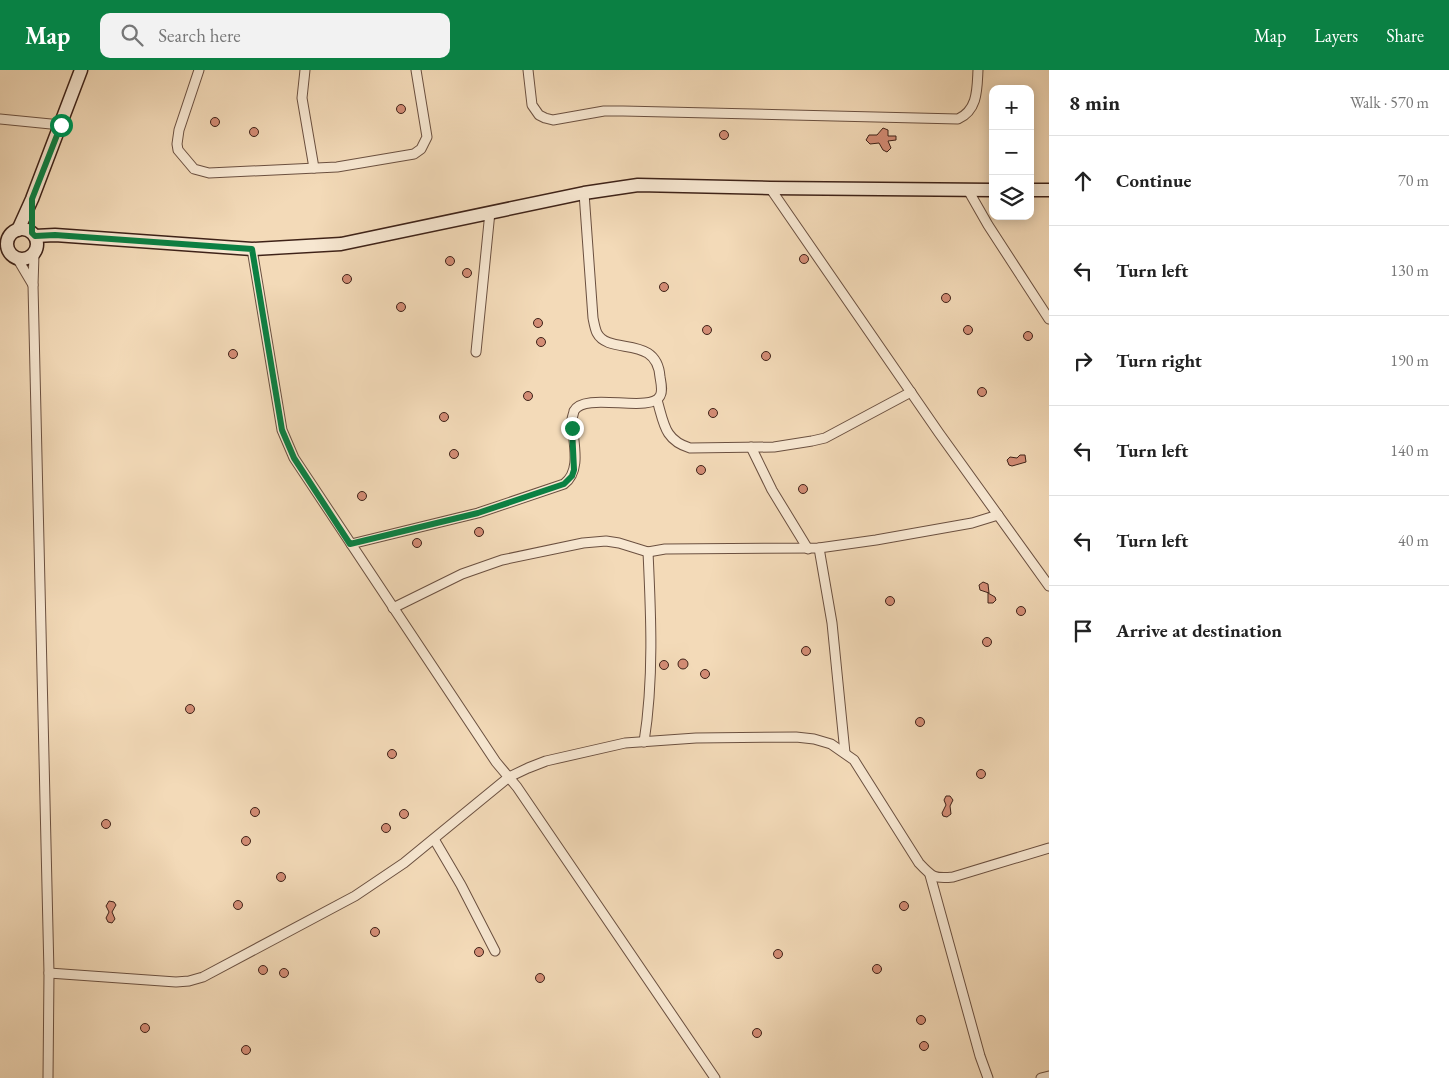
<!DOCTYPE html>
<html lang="en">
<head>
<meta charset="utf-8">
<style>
	:root { --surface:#fff; --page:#f2f2f2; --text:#222; --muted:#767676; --line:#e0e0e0; --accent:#0b8043 }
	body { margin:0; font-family:"EB Garamond",serif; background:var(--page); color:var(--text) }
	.controls { position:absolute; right:15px; top:15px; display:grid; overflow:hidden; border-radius:10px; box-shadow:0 2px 12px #0003 }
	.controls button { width:45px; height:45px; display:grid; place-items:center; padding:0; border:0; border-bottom:1px solid var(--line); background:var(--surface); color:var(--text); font:25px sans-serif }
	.stop { position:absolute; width:15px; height:15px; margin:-11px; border:4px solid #0b8043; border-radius:50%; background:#fff }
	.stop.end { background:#0b8043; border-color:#fff; box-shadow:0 1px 5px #0008 }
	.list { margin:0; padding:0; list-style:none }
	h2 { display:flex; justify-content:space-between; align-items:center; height:65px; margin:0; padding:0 20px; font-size:21px }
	h2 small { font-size:16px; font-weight:400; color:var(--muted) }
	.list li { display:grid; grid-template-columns:32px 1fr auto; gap:15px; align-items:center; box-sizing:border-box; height:90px; padding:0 20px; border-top:1px solid var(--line) }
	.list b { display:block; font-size:19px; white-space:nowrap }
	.list em { font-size:16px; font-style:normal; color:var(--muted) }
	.icon { flex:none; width:28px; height:28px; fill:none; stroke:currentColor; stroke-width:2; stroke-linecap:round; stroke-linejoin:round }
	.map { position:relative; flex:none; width:1049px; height:1008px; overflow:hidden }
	header { display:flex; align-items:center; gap:30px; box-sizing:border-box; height:70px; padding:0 25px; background:var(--accent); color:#fff }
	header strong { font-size:24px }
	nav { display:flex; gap:28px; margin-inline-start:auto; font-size:18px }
	.search { width:350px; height:45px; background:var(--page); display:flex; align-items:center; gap:12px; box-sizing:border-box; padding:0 18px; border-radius:10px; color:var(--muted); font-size:19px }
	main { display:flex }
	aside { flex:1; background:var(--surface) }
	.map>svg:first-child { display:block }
	.building { fill:#d38c75; stroke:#3e2218 }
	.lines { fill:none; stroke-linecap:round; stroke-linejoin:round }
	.street-casing { stroke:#6b5040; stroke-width:11 }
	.secondary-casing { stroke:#3e2218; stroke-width:15 }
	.street { stroke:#f7e7d1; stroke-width:9 }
	.secondary { stroke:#f7e7d1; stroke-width:12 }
	.route { stroke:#0b8043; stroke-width:6 }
</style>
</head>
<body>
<header>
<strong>Map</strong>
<div class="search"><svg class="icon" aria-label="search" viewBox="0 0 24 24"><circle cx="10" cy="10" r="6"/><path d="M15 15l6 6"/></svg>Search here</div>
<nav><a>Map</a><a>Layers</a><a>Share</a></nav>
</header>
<main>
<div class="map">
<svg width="1049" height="1008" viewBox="0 0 1049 1008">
	<rect width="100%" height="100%" fill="#f3dab8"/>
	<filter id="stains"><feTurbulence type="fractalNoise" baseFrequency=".004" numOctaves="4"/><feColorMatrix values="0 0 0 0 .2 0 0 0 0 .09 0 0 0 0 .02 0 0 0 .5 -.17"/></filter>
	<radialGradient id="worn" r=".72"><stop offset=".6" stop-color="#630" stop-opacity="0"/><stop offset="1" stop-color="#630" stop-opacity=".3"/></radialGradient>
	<g class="building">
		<circle cx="401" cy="39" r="4.5"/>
		<circle cx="215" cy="52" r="4.5"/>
		<circle cx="254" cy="62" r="4.5"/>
		<polygon points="883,58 888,60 888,66 896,66 896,70 888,71 891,78 887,82 883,80 879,73 870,74 866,70 869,65 877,65"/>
		<circle cx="724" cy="65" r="4.5"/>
		<circle cx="804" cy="189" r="4.5"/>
		<circle cx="450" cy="191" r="4.5"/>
		<circle cx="467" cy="203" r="4.5"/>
		<circle cx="347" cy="209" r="4.5"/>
		<circle cx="664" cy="217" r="4.5"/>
		<circle cx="946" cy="228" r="4.5"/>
		<circle cx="401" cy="237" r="4.5"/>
		<circle cx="538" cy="253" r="4.5"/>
		<circle cx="707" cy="260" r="4.5"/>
		<circle cx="968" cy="260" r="4.5"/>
		<circle cx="1028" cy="266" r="4.5"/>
		<circle cx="541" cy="272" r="4.5"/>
		<circle cx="233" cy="284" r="4.5"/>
		<circle cx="766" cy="286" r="4.5"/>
		<circle cx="982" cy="322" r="4.5"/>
		<circle cx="528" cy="326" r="4.5"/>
		<circle cx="713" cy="343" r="4.5"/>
		<circle cx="444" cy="347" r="4.5"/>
		<circle cx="454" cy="384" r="4.5"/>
		<polygon points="1020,385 1025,385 1026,392 1012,396 1009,395 1007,390 1010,387 1017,388"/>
		<circle cx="701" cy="400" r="4.5"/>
		<circle cx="803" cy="419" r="4.5"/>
		<circle cx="362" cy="426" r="4.5"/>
		<circle cx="479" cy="462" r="4.5"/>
		<circle cx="417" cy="473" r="4.5"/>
		<polygon points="983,512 988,514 989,523 980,520 979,515"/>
		<polygon points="988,523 995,527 996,530 993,533 988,533"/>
		<circle cx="890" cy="531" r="4.5"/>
		<circle cx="1021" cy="541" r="4.5"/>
		<circle cx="987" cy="572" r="4.5"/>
		<circle cx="806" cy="581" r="4.5"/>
		<circle cx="683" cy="594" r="5"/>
		<circle cx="664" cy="595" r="4.5"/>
		<circle cx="705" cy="604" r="4.5"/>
		<circle cx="190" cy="639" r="4.5"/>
		<circle cx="920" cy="652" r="4.5"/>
		<circle cx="392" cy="684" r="4.5"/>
		<circle cx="981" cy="704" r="4.5"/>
		<polygon points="946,726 950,726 953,730 950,736 951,744 947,747 943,746 942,743 946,735 944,730"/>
		<circle cx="255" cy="742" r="4.5"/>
		<circle cx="404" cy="744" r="4.5"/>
		<circle cx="106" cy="754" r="4.5"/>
		<circle cx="386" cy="758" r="4.5"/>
		<circle cx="246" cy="771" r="4.5"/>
		<circle cx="281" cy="807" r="4.5"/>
		<circle cx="238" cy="835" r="4.5"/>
		<polygon points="109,831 114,832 116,835 112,842 115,849 112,853 108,852 106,848 109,842 106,836"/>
		<circle cx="904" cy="836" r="4.5"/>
		<circle cx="375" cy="862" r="4.5"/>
		<circle cx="479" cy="882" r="4.5"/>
		<circle cx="778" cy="884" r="4.5"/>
		<circle cx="877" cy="899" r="4.5"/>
		<circle cx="263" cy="900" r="4.5"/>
		<circle cx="284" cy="903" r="4.5"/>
		<circle cx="540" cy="908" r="4.5"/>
		<circle cx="921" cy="950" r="4.5"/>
		<circle cx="145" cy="958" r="4.5"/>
		<circle cx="757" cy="963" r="4.5"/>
		<circle cx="924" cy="976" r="4.5"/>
		<circle cx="246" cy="980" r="4.5"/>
	</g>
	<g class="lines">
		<defs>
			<g id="street">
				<polyline points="199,0 179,60 177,74 178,80 194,99 209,103 337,97 414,84 421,79 427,67 416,0"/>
				<polyline points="305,0 302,28 314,98"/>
				<path d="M 528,0 L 532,35 L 539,45 L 545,48 L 553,50 L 604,41 L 623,41 L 958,49 C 978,40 977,19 978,0"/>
				<polyline points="0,49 61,55"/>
				<polyline points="770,118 939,363 1049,516"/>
				<polyline points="968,120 988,155 1049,249"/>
				<polyline points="252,179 282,360 294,388 496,692 517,717 715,1008"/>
				<polyline points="34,184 33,215 49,903 48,1008"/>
				<polyline points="17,188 33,215"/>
				<polyline points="476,282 490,142"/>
				<path d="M 657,330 C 664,353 664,370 690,378 L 774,377 L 812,371 L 825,368 L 911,322"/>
				<polyline points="751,377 772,420 808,479"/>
				<path d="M 351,474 L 478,443 L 564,414 C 583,400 572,369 572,349 C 572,348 574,342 574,341 C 584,321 651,344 660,326 C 663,321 661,313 660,307 C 657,264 609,286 597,263 C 595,259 594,253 593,248 L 584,123"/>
				<polyline points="819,478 832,553 845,683"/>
				<polyline points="393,538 462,504 502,490 583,473 606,471 619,473 648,482 665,479 819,478 876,470 972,453 998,445"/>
				<path d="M 644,672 C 654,609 651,545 648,482"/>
				<polyline points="434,769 461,815 495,881"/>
				<polyline points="930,805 980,986 988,1008"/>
				<path d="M 49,903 L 176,912 L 189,911 L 203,907 L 355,826 L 404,793 L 509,707 L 528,698 L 546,691 L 625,673 L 696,668 L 796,667 L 814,669 L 831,674 L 854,690 L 919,793 C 932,807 934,809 953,807 L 1049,778"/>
				<polyline points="1041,1008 1049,1006"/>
			</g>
			<g id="secondary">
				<polyline points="1030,120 1049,120"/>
				<circle cx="22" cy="174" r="15"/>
				<polyline points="18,160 32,129 81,0"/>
				<polyline points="35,166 55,165 252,179 341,174 584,123 638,115 770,118 993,120"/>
			</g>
		</defs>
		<use href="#street" class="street-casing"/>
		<use href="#secondary" class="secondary-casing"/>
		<use href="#street" class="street"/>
		<use href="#secondary" class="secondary"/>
	</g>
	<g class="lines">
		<polyline class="route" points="61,55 32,129 32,163 35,166 55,165 252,179 282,360 294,388 350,474 478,443 564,414 572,406 574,400 572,358"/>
	</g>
	<rect width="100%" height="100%" filter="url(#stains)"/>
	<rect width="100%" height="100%" fill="url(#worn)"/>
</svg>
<div class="controls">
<button>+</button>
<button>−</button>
<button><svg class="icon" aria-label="layers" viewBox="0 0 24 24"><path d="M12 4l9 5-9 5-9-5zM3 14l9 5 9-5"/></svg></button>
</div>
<div class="stop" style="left:61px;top:55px"></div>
<div class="stop end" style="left:572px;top:358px"></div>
</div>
<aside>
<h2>8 min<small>Walk · 570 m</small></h2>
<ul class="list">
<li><svg class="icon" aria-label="ahead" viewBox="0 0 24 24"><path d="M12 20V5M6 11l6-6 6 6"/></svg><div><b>Continue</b></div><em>70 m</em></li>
<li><svg class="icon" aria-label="left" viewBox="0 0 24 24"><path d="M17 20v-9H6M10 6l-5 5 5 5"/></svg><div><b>Turn left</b></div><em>130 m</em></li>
<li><svg class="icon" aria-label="right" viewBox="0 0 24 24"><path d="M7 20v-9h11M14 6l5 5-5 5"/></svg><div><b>Turn right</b></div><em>190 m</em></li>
<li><svg class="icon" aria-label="left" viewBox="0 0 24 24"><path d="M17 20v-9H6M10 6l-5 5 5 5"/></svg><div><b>Turn left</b></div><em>140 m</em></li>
<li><svg class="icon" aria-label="left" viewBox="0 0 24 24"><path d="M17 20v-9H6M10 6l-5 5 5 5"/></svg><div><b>Turn left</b></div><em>40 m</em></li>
<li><svg class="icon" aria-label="arrive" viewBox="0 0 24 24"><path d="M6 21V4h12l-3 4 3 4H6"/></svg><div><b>Arrive at destination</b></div></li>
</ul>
</aside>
</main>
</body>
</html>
